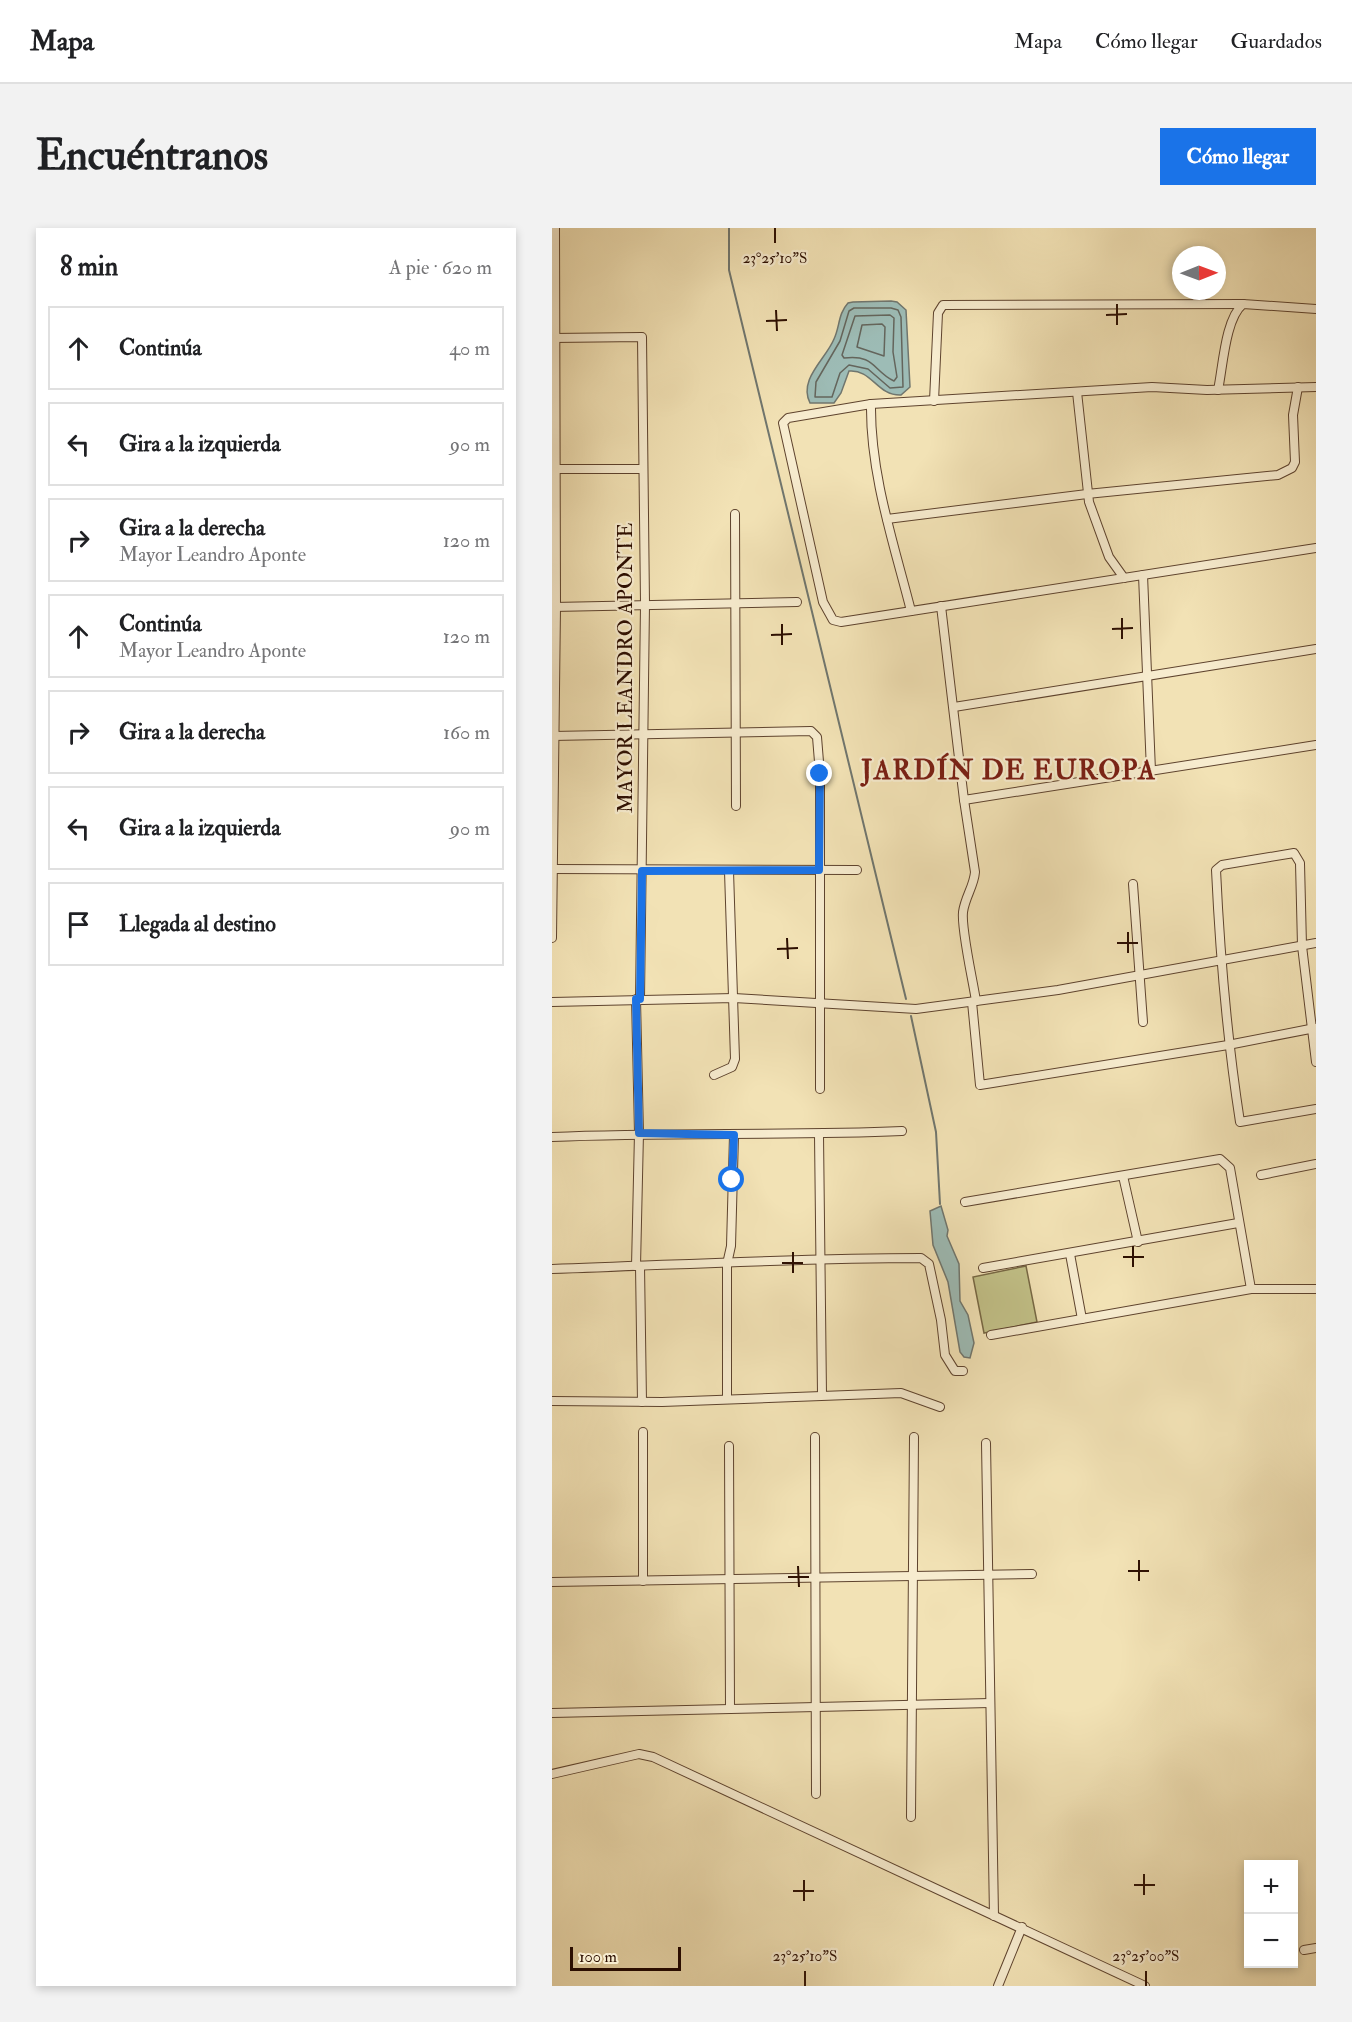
<!DOCTYPE html>
<html lang="es">
<head>
<meta charset="utf-8">
<style>
	:root { --surface:#fff; --page:#f2f2f2; --text:#202124; --muted:#757577; --line:#e0e0e0; --accent:#1a73e8 }
	body { margin:0; font-family:"IM FELL Double Pica",serif; background:var(--page); color:var(--text) }
	.controls { position:absolute; right:18px; bottom:18px; display:grid; overflow:hidden; border-radius:0px; box-shadow:0 3px 9px #0003 }
	.controls button { width:54px; height:54px; display:grid; place-items:center; padding:0; border:0; border-bottom:2px solid var(--line); background:var(--surface); color:var(--text); font:30px sans-serif }
	.compass { position:absolute; left:620px; top:18px; width:54px; height:54px; border-radius:50%; background:var(--surface); box-shadow:0 3px 9px #0003; rotate:89deg }
	.scale { position:absolute; left:18px; bottom:15px; width:111px; box-sizing:border-box; padding-left:6px; border:3px solid #2c0e01; border-top:0; font-size:16px; line-height:21px; white-space:nowrap; color:#2c0e01; -webkit-text-stroke:4px #f7eccf; paint-order:stroke }
	.stop { position:absolute; width:18px; height:18px; margin:-14px; border:4px solid #1a73e8; border-radius:50%; background:#fff }
	.stop.end { background:#1a73e8; border-color:#fff; box-shadow:0 2px 6px #0008 }
	.list { margin:0; padding:0; list-style:none }
	h2 { display:flex; justify-content:space-between; align-items:center; height:78px; margin:0; padding:0 24px; font-size:26px }
	h2 small { font-size:20px; font-weight:400; color:var(--muted) }
	.list li { display:grid; grid-template-columns:39px 1fr auto; gap:18px; align-items:center; box-sizing:border-box; height:84px; margin:0 12px 12px; padding:0 12px; border:2px solid var(--line); border-radius:0px }
	.list b { display:block; font-size:22px; white-space:nowrap }
	.list p { margin:0; font-size:20px; white-space:nowrap; color:var(--muted) }
	.list em { font-size:20px; font-style:normal; color:var(--muted) }
	.icon { flex:none; width:33px; height:33px; fill:none; stroke:currentColor; stroke-width:2; stroke-linecap:round; stroke-linejoin:round }
	.map { position:relative; flex:none; width:764px; height:1758px; overflow:hidden; border-radius:0px }
	header { display:flex; align-items:center; gap:36px; box-sizing:border-box; height:84px; padding:0 30px; background:var(--surface); border-bottom:2px solid var(--line) }
	header strong { font-size:28px }
	nav { display:flex; gap:33px; margin-inline-start:auto; font-size:21px }
	.intro { display:flex; align-items:center; justify-content:space-between; box-sizing:border-box; height:144px; padding:0 36px }
	h1 { margin:0; font-size:42px }
	.button { padding:15px 27px; border-radius:0px; background:var(--accent); color:#fff; font-size:21px; font-weight:700 }
	main { display:flex; gap:36px; padding:0 36px }
	aside { flex:1; background:var(--surface); border-radius:0px; box-shadow:0 3px 9px #0003 }
	.map>svg:first-child { display:block }
	.green { fill:#c2c188; stroke:#776844; stroke-width:1.5 }
	.water { fill:#9dbcb6; stroke:#70766e; stroke-width:1.5 }
	.lines { fill:none; stroke-linecap:round; stroke-linejoin:round }
	.shore { stroke:#64655c; stroke-width:1.5 }
	.stream { stroke:#70766e; stroke-width:2 }
	.street-casing { stroke:#5e432e; stroke-width:10 }
	.street { stroke:#f7eccf; stroke-width:8 }
	.route { stroke:#1a73e8; stroke-width:8 }
	.ticks { fill:none; stroke:#2c0e01; stroke-width:2 }
	.labels { text-anchor:middle; dominant-baseline:central; stroke-width:4.5; stroke-linejoin:round; paint-order:stroke }
	.street-label { font-size:21px; fill:#2c0e01; stroke:#f7eccf }
	.district-label { font-size:27px; font-weight:bold; letter-spacing:1.5px; fill:#7a1f14; stroke:#f7eccf }
	.ticks-label { font-size:15px; text-anchor:middle; fill:#2c0e01; stroke:#f7eccf; stroke-width:4.5; stroke-linejoin:round; paint-order:stroke }
</style>
</head>
<body>
<header>
<strong>Mapa</strong>
<nav><a>Mapa</a><a>Cómo llegar</a><a>Guardados</a></nav>
</header>
<div class="intro"><h1>Encuéntranos</h1><a class="button">Cómo llegar</a></div>
<main>
<aside>
<h2>8 min<small>A pie · 620 m</small></h2>
<ul class="list">
<li><svg class="icon" aria-label="ahead" viewBox="0 0 24 24"><path d="M12 20V5M6 11l6-6 6 6"/></svg><div><b>Continúa</b></div><em>40 m</em></li>
<li><svg class="icon" aria-label="left" viewBox="0 0 24 24"><path d="M17 20v-9H6M10 6l-5 5 5 5"/></svg><div><b>Gira a la izquierda</b></div><em>90 m</em></li>
<li><svg class="icon" aria-label="right" viewBox="0 0 24 24"><path d="M7 20v-9h11M14 6l5 5-5 5"/></svg><div><b>Gira a la derecha</b><p>Mayor Leandro Aponte</p></div><em>120 m</em></li>
<li><svg class="icon" aria-label="ahead" viewBox="0 0 24 24"><path d="M12 20V5M6 11l6-6 6 6"/></svg><div><b>Continúa</b><p>Mayor Leandro Aponte</p></div><em>120 m</em></li>
<li><svg class="icon" aria-label="right" viewBox="0 0 24 24"><path d="M7 20v-9h11M14 6l5 5-5 5"/></svg><div><b>Gira a la derecha</b></div><em>160 m</em></li>
<li><svg class="icon" aria-label="left" viewBox="0 0 24 24"><path d="M17 20v-9H6M10 6l-5 5 5 5"/></svg><div><b>Gira a la izquierda</b></div><em>90 m</em></li>
<li><svg class="icon" aria-label="arrive" viewBox="0 0 24 24"><path d="M6 21V4h12l-3 4 3 4H6"/></svg><div><b>Llegada al destino</b></div></li>
</ul>
</aside>
<div class="map">
<svg width="764" height="1758" viewBox="0 0 764 1758">
	<rect width="100%" height="100%" fill="#f2e2b5"/>
	<filter id="stains"><feTurbulence type="fractalNoise" baseFrequency=".00333" numOctaves="4"/><feColorMatrix values="0 0 0 0 .2 0 0 0 0 .09 0 0 0 0 .02 0 0 0 .5 -.17"/></filter>
	<radialGradient id="worn" r=".72"><stop offset=".6" stop-color="#630" stop-opacity="0"/><stop offset="1" stop-color="#630" stop-opacity=".3"/></radialGradient>
	<polygon class="green" points="474,1038 485,1094 432,1105 421,1049"/>
	<g class="water">
		<path d="M 339,73 L 345,74 L 354,82 L 358,159 L 349,167 C 325,168 320,141 297,143 L 289,165 L 282,175 L 258,175 C 246,151 274,131 282,111 C 288,98 286,86 296,75 L 301,74 Z"/>
		<polygon points="389,978 396,1002 395,1008 407,1036 408,1073 416,1087 422,1115 418,1130 412,1129 408,1124 396,1054 381,1017 378,983"/>
	</g>
	<g class="lines">
		<g class="shore">
			<polygon points="339,80 346,82 349,89 351,159 338,160 316,141 297,137 288,145 280,169 263,169 264,154 288,113 297,83 302,80"/>
			<path d="M 338,87 L 342,90 L 341,124 L 345,149 L 342,153 C 321,143 323,126 292,130 L 290,127 L 303,88 Z"/>
			<polygon points="330,96 333,99 332,128 305,119 310,97"/>
		</g>
		<g class="stream">
			<polyline points="177,0 177,42 354,771"/>
			<polyline points="359,788 384,904 388,976"/>
		</g>
		<defs>
			<g id="street">
				<polyline points="0,110 90,109 93,376 88,771"/>
				<polyline points="764,159 655,162 600,159 319,176 236,190 231,195 271,374 281,392 289,394 764,320"/>
				<path d="M 666,162 C 671,139 673,91 691,76 L 764,81"/>
				<polyline points="525,164 537,274 557,329 572,350"/>
				<polyline points="382,173 386,85 391,77 691,76"/>
				<path d="M 319,176 C 318,246 342,316 359,383"/>
				<polyline points="0,241 91,241"/>
				<polyline points="183,286 184,578"/>
				<polyline points="335,291 535,266 726,247 740,240 743,234 741,187 746,159"/>
				<polyline points="591,347 599,543"/>
				<polyline points="389,378 412,572 764,517"/>
				<polyline points="1,379 245,374"/>
				<polyline points="402,479 764,421"/>
				<polyline points="0,508 259,503 265,509 268,546 268,861"/>
				<path d="M 412,572 L 423,644 C 422,658 413,669 411,684 C 409,701 421,753 424,773"/>
				<polyline points="0,641 305,642"/>
				<polyline points="581,656 591,794"/>
				<polyline points="0,710 4,379 3,0"/>
				<polyline points="84,771 87,905 84,1038"/>
				<polyline points="0,774 182,770 364,781 506,762 764,715"/>
				<polyline points="420,774 428,857 676,817 763,800"/>
				<path d="M 764,834 L 750,718 L 748,635 L 742,625 L 670,637 L 664,642 C 668,727 675,810 688,894 L 764,881"/>
				<polyline points="162,847 180,839 183,831 177,643"/>
				<polyline points="267,907 270,1166"/>
				<path d="M 0,909 C 117,904 233,908 350,903"/>
				<polyline points="709,947 764,936"/>
				<polyline points="571,948 586,1014"/>
				<polyline points="413,974 668,931 678,940 699,1061"/>
				<polyline points="518,1026 530,1091"/>
				<polyline points="88,1038 90,1174"/>
				<polyline points="431,1040 686,995"/>
				<path d="M 0,1041 C 123,1037 246,1030 369,1030 L 377,1036 L 389,1092 L 393,1127 L 403,1143 L 411,1143"/>
				<polyline points="439,1107 699,1061 764,1061"/>
				<polyline points="175,1169 175,1036 179,1018 182,907"/>
				<polyline points="0,1173 110,1174 349,1165 388,1179"/>
				<polyline points="91,1204 91,1353"/>
				<polyline points="263,1209 264,1566"/>
				<polyline points="434,1215 442,1688"/>
				<polyline points="177,1218 178,1481"/>
				<polyline points="0,1354 480,1346"/>
				<polyline points="0,1485 438,1475"/>
				<polyline points="0,1546 87,1526 101,1529 593,1758"/>
				<polyline points="359,1589 362,1209"/>
				<polyline points="752,1722 764,1720"/>
				<polyline points="446,1758 470,1699"/>
			</g>
		</defs>
		<use href="#street" class="street-casing"/>
		<use href="#street" class="street"/>
	</g>
	<g class="lines">
		<polyline class="route" points="180,952 182,907 87,905 84,771 88,771 90,643 267,642 268,546"/>
	</g>
	<path class="ticks" d="M 223,0 L 223,15M 565,76 L 565,97M 224,82 L 225,103M 554,87 L 575,86M 214,93 L 235,92M 570,390 L 570,411M 230,396 L 230,417M 560,401 L 581,400M 219,407 L 240,406M 576,704 L 576,725M 235,710 L 236,731M 565,715 L 586,715M 225,721 L 246,720M 581,1018 L 581,1039M 241,1024 L 241,1045M 571,1029 L 592,1029M 230,1035 L 251,1035M 587,1332 L 587,1353M 246,1338 L 247,1359M 576,1343 L 597,1343M 236,1349 L 257,1349M 592,1646 L 592,1667M 252,1652 L 252,1673M 582,1657 L 603,1657M 241,1663 L 262,1663M 253,1743 L 253,1758M 594,1743 L 594,1758"/>
	<g class="labels">
		<g class="street-label">
			<text transform="translate(73 440) rotate(-90)">MAYOR LEANDRO APONTE</text>
		</g>
		<g class="district-label">
			<text x="457" y="542">JARDÍN DE EUROPA</text>
		</g>
	</g>
	<g class="ticks-label">
		<text x="223" y="35">23°25'10"S</text>
		<text x="253" y="1733">23°25'10"S</text>
		<text x="594" y="1733">23°25'00"S</text>
	</g>
	<rect width="100%" height="100%" filter="url(#stains)"/>
	<rect width="100%" height="100%" fill="url(#worn)"/>
</svg>
<div class="controls">
<button>+</button>
<button>−</button>
</div>
<svg class="compass" viewBox="-18 -18 36 36"><path d="M0-13l5 13h-10z" fill="#e53935"/><path d="M0 13l5-13h-10z" fill="#757577"/></svg>
<div class="scale">100 m</div>
<div class="stop" style="left:180px;top:952px"></div>
<div class="stop end" style="left:268px;top:546px"></div>
</div>
</main>
</body>
</html>
